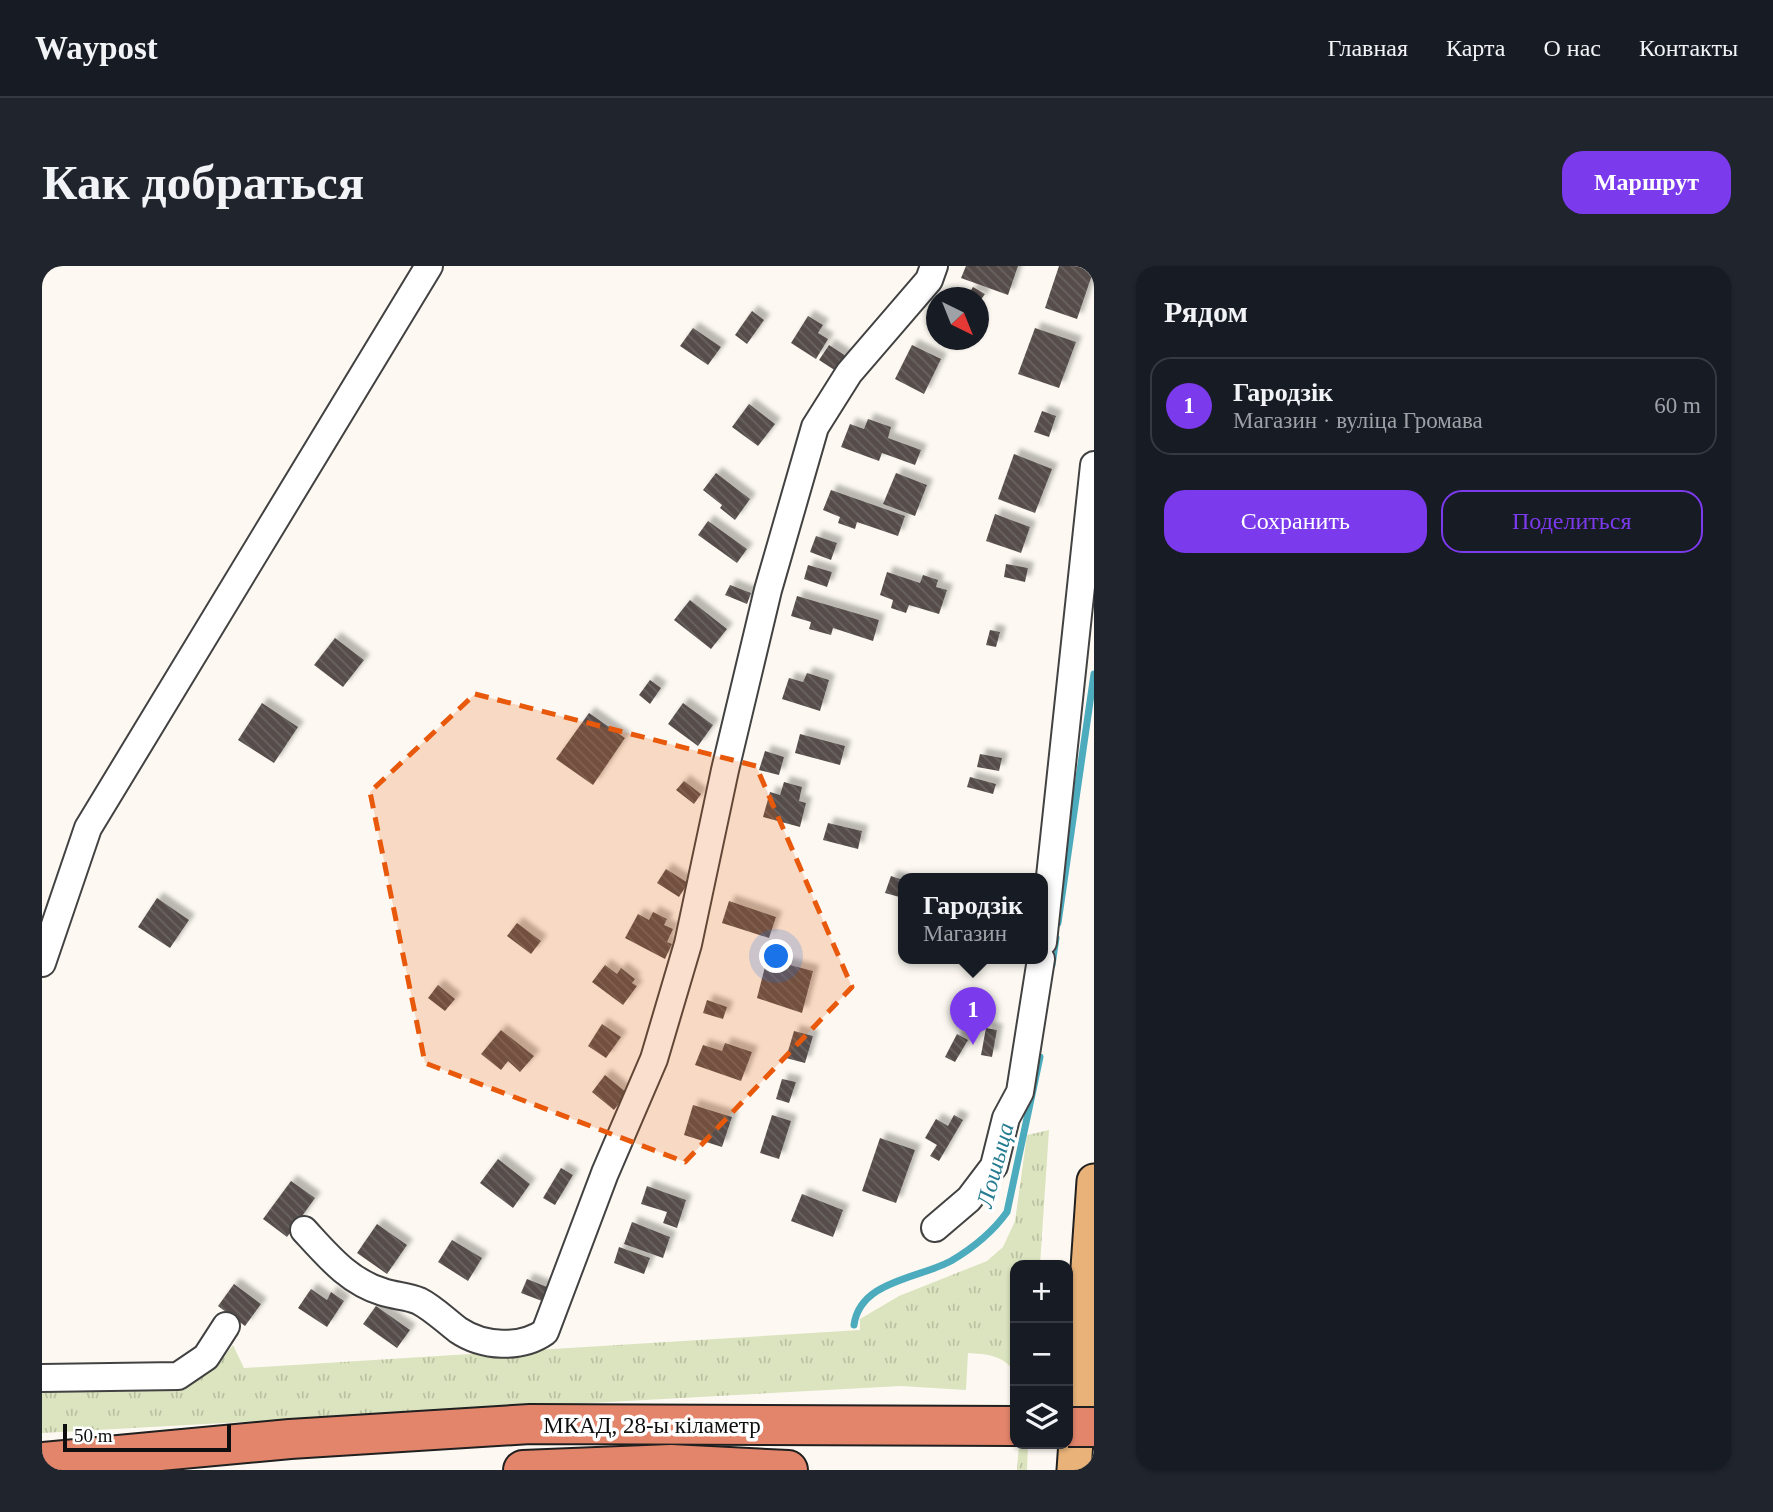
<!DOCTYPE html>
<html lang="ru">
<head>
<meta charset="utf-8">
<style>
	:root { --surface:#171b24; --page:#20242c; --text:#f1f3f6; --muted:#9ea1a6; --line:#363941; --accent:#7c3aed }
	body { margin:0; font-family:"Times New Roman",serif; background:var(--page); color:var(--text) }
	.controls { position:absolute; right:21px; bottom:21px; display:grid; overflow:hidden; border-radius:14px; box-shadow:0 2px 5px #0004 }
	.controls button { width:63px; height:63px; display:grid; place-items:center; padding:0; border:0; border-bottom:2px solid var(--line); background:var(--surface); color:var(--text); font:35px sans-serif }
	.compass { position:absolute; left:884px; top:21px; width:63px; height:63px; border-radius:50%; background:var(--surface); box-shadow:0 2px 5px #0004; rotate:137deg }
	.scale { position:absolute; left:21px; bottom:18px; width:168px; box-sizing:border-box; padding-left:7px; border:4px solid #0f0f0f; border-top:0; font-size:19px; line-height:24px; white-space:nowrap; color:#0f0f0f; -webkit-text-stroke:5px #fff; paint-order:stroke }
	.you { position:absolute; left:735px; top:691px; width:24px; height:24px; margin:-18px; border:5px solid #fff; border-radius:50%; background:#1a73e8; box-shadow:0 0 0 10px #1a73e833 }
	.badge { display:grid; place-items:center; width:46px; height:46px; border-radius:50%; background:var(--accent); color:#fff; font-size:23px; font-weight:700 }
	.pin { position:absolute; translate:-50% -58px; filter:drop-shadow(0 2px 4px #0008) }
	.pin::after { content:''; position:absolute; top:37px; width:24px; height:21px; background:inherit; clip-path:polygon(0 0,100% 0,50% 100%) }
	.popup { position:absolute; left:856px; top:607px; width:150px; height:91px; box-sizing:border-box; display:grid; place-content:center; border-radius:14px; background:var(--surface); filter:drop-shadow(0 2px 5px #0005); font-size:23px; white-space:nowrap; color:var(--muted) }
	.popup b { font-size:26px; color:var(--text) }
	.popup::after { content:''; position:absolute; left:50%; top:100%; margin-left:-14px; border:14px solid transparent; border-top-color:var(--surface) }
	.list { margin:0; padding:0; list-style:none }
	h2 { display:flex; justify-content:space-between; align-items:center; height:91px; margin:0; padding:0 28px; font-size:30px }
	h2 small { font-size:23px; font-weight:400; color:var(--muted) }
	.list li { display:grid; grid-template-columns:46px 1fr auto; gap:21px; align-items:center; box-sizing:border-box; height:98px; margin:0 14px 14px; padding:0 14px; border:2px solid var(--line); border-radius:21px }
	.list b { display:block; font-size:26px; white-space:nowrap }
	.list p { margin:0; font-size:23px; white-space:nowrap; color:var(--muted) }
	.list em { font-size:23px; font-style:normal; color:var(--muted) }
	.actions { display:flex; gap:14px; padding:21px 28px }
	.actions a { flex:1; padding:16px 0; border:2px solid var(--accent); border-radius:21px; text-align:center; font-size:24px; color:var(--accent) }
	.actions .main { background:var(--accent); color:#fff }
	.icon { flex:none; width:38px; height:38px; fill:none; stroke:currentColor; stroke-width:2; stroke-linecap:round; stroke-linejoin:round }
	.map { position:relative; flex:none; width:1052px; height:1204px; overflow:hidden; border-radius:21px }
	header { display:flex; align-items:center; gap:42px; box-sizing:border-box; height:98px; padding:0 35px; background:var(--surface); border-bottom:2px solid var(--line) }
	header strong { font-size:33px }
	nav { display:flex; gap:38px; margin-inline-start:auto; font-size:24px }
	.intro { display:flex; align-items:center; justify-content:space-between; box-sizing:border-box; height:168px; padding:0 42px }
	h1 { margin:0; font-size:49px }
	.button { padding:18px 32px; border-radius:21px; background:var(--accent); color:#fff; font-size:24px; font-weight:700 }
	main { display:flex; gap:42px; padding:0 42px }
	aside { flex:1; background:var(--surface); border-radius:21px; box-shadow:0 2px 5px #0004 }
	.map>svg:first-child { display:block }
	.grass { fill:url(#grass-tufts) }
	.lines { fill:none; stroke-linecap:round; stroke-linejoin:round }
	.stream { stroke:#4cabbd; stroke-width:7 }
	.building { fill:url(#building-back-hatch); filter:url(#shadow) }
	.minor-casing { stroke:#424242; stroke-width:30 }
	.major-casing { stroke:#202020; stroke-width:37 }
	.highway-casing { stroke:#202020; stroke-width:42 }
	.minor { stroke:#fff; stroke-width:26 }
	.major { stroke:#e8b278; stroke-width:33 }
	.highway { stroke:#e3856b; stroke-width:38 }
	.highway-bridge-casing { stroke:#202020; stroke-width:42; stroke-linecap:butt }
	.highway-bridge { stroke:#e3856b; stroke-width:38 }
	.marked { fill:#e8590c; fill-opacity:0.2; stroke:#e8590c; stroke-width:5; stroke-dasharray:14 9; stroke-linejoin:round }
	.labels { text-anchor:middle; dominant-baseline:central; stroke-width:7; stroke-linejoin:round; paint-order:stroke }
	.street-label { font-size:23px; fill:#0f0f0f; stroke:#fff }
	.water-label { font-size:24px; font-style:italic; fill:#277d92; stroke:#fff }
</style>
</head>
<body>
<header>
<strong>Waypost</strong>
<nav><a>Главная</a><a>Карта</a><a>О нас</a><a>Контакты</a></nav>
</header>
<div class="intro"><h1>Как добраться</h1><a class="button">Маршрут</a></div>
<main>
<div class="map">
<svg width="1052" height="1204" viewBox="0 0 1052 1204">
	<defs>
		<pattern id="grass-tufts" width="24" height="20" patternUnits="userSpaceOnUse" patternTransform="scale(1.75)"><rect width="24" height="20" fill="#dbe4bf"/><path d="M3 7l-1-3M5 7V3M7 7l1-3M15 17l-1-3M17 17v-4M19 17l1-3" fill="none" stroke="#bbc2a3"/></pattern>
		<pattern id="building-back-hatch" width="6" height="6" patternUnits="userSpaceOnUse" patternTransform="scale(1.75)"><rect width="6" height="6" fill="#564e4c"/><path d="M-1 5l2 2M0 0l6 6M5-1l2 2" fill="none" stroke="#696361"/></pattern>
		<filter id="shadow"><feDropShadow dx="6" dy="-6" stdDeviation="2" flood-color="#0004"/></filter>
	</defs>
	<rect width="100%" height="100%" fill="#fdf9f2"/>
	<g class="grass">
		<path d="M 1007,864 L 998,999 L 973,999 L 973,1107 C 962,1089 945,1088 926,1087 L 924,1124 L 859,1120 L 0,1167 L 0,1121 L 145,1119 L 177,1097 L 191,1079 L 202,1102 L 818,1064 L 818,1053 L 857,1030 L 945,995 L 961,981 L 973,955 L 985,869 Z"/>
		<polygon points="977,1178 986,1178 985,1204 975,1204"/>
	</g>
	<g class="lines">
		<g class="stream">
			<polyline points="1016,657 1052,408"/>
			<polyline points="1010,699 1014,672"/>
			<path d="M 812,1059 C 818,1015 875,1013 909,995 C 931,982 950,967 965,946 L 998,791"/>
		</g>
	</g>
	<g class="building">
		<polygon points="924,0 976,0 966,29 919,12"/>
		<polygon points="1017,0 1034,0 1051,6 1035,53 1003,42"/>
		<polygon points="931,21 943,28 936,38 936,32 924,32"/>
		<polygon points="710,45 722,54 705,78 693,69"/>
		<polygon points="766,50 781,59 776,67 786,73 774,93 749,77"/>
		<polygon points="651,62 679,81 666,99 638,80"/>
		<polygon points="993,62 1034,76 1017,122 976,108"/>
		<polygon points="787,79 804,90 794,105 777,94"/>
		<polygon points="870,79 899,93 882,128 853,113"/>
		<polygon points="707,138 733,158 716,180 690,161"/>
		<polygon points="1000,145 1014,150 1007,171 992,166"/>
		<polygon points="826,153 849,161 846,172 879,184 873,199 840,187 837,195 799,181 808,158 822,163"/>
		<polygon points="972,188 1010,203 993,247 956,233"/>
		<polygon points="674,207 708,233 693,254 678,242 680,239 661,224"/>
		<polygon points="854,207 885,219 873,250 841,238"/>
		<polygon points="789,224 863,250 856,270 815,256 813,263 796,257 798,251 781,244"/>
		<polygon points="953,248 988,261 979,287 944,275"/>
		<polygon points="666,255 705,283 695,297 656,269"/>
		<polygon points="774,270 795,277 789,294 768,286"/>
		<polygon points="964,298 986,302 983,316 962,311"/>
		<polygon points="766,299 790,306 785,321 762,313"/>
		<polygon points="845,306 878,317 881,309 896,314 894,321 905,324 897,348 867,339 864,347 849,342 851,334 838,329"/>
		<polygon points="688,319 709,327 705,338 683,329"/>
		<polygon points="755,330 837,354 831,375 791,362 789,369 767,363 769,356 749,350"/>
		<polygon points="648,334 685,363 669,383 632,354"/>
		<polygon points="948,364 958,366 954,381 944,379"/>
		<polygon points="293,372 322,394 301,421 272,399"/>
		<polygon points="765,407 787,414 778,445 740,433 747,412 761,416"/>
		<polygon points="608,414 619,422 608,438 597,429"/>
		<polygon points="220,437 256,461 232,497 196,474"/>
		<polygon points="641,437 671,459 656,480 626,458"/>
		<polygon points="547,447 583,472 551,519 514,493"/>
		<polygon points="758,468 803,480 798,499 753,487"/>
		<polygon points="723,485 742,491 737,509 717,504"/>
		<polygon points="938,488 960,492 957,505 935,501"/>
		<polygon points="928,511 954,518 951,528 925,521"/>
		<polygon points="642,515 659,528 652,538 634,524"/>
		<polygon points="742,516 760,521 757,535 764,537 758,561 721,551 728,526 738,529"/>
		<polygon points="786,557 820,565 816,583 781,574"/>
		<polygon points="624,603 646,617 637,631 615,617"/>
		<polygon points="849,610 861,614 861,632 843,627"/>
		<polygon points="115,632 147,654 128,682 96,661"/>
		<polygon points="687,635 734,651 727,672 680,657"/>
		<polygon points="611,646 625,653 622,659 631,663 625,676 630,678 623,693 583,672 596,648 607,654"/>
		<polygon points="475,657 499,675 489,688 465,670"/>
		<polygon points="725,693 771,705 760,747 715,732"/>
		<polygon points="563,699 575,708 579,702 593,713 590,717 595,720 581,739 550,716"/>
		<polygon points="396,719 413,733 403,745 386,732"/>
		<polygon points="665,734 685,741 681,753 661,747"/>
		<polygon points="560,758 579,771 564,792 546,780"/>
		<polygon points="944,762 955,764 950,791 939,789"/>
		<polygon points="459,764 492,790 478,806 466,795 459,804 439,788"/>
		<polygon points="752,765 771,770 763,797 744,792"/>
		<polygon points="915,768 926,774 913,796 903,791"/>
		<polygon points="683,777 710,786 699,815 653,799 661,779 680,785"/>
		<polygon points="563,809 585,827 572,844 550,826"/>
		<polygon points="740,813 754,816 747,837 734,833"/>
		<polygon points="651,839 690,851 680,881 642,869"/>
		<polygon points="730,849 749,855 737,893 718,887"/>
		<polygon points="912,849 921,854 897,895 888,890 895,879 883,872 894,853 906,860"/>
		<polygon points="838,872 873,884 854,937 820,925"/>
		<polygon points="456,893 488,918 471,942 438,917"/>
		<polygon points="519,902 531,909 513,939 501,932"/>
		<polygon points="249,915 273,932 245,971 221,953"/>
		<polygon points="605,920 644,934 635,962 621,957 625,946 599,938"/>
		<polygon points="760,928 801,944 791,971 749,955"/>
		<polygon points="590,956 628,971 621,992 582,978"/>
		<polygon points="335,958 365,979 345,1008 315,987"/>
		<polygon points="410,974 440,992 426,1015 396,996"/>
		<polygon points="577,981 608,992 602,1008 572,997"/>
		<polygon points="485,1013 505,1021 500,1035 479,1027"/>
		<polygon points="192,1018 219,1038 203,1060 176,1040"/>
		<polygon points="269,1023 285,1034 289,1026 302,1035 285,1061 256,1042"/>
		<polygon points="334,1040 368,1064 355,1082 321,1058"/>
	</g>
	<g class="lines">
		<defs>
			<g id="minor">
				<polyline points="1001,676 1052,199"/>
				<polyline points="0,697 46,562 387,0"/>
				<polyline points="893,962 927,933 952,900 964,852 978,826 999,693"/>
				<path d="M 262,964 C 285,989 307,1016 341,1026 C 353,1030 366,1030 377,1035 C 391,1042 404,1055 416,1064 C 441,1081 479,1083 503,1066 L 563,907 L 612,793 L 646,678 L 683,504 L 726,324 L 773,161 L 807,107 L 887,14 L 892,0"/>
				<polyline points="0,1112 136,1110 164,1091 184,1060"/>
			</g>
			<polyline id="major" points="1032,1204 1052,915"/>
			<g id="highway">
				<polyline points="0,1196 248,1173 488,1158 973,1160"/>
				<polyline points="481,1204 629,1198 746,1204"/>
			</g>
		</defs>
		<use href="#minor" class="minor-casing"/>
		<use href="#major" class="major-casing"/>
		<use href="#highway" class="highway-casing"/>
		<use href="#minor" class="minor"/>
		<use href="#major" class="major"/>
		<use href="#highway" class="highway"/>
		<defs>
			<polyline id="highway-bridge" points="1026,1161 1052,1161"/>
		</defs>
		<use href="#highway-bridge" class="highway-bridge-casing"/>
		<use href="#highway-bridge" class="highway-bridge"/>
	</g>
	<path class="marked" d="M 433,428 L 714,500 L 810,721 L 643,896 L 383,797 L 328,526 Z"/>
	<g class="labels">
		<g class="street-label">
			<text x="610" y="1159">МКАД, 28-ы кіламетр</text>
		</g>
		<g class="water-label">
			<text transform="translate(953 899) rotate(-75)">Лошыца</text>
		</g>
	</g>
</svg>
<div class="controls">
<button>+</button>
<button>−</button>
<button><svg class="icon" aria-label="layers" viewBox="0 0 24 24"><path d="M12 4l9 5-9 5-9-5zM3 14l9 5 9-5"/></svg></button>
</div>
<svg class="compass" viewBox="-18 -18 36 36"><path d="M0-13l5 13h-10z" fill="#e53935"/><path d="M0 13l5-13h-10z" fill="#9ea1a6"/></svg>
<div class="scale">50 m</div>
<div class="you"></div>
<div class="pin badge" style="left:931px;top:779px">1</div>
<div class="popup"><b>Гародзік</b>Магазин</div>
</div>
<aside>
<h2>Рядом<small></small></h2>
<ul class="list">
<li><span class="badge">1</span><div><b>Гародзік</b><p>Магазин · вуліца Громава</p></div><em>60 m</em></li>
</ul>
<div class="actions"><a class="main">Сохранить</a><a>Поделиться</a></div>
</aside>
</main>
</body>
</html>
